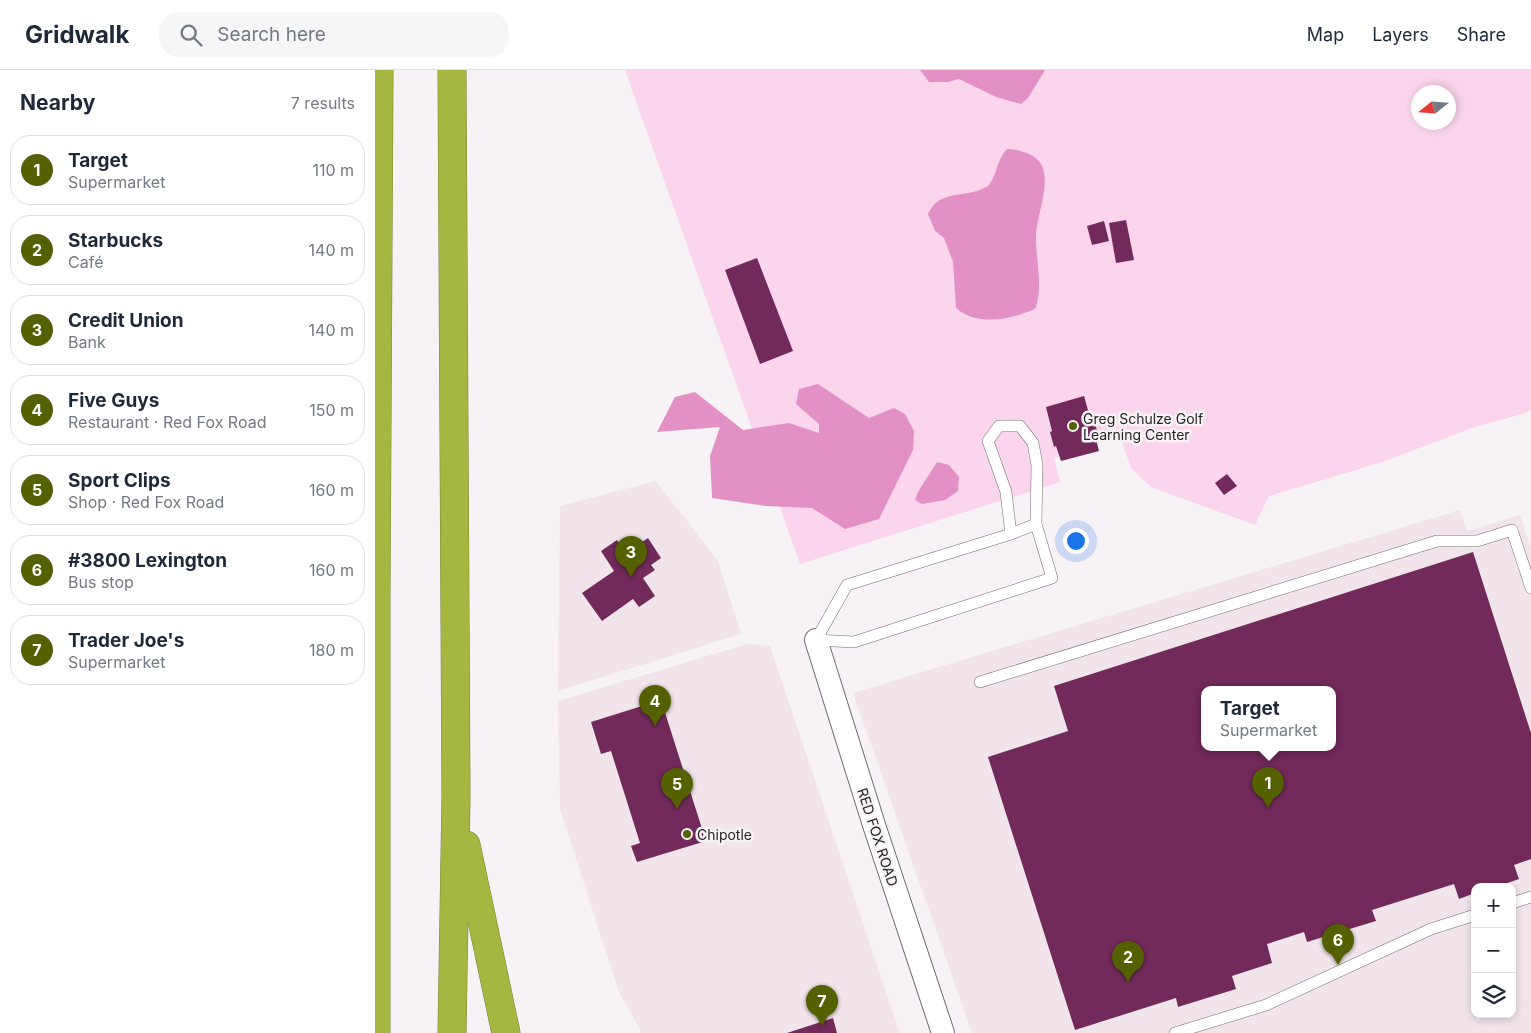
<!DOCTYPE html>
<html lang="en">
<head>
<meta charset="utf-8">
<style>
	:root { --surface:#fff; --page:#f6f6f7; --text:#1f2937; --muted:#747a83; --line:#e0e1e3; --accent:#556100 }
	body { margin:0; font-family:Inter,sans-serif; background:var(--page); color:var(--text) }
	.controls { position:absolute; right:15px; bottom:15px; display:grid; overflow:hidden; border-radius:10px; box-shadow:0 2px 8px #0003 }
	.controls button { width:45px; height:45px; display:grid; place-items:center; padding:0; border:0; border-bottom:1px solid var(--line); background:var(--surface); color:var(--text); font:25px sans-serif }
	.compass { position:absolute; left:1036px; top:15px; width:45px; height:45px; border-radius:50%; background:var(--surface); box-shadow:0 2px 8px #0003; rotate:253deg }
	.you { position:absolute; left:700px; top:470px; width:18px; height:18px; margin:-12px; border:4px solid #fff; border-radius:50%; background:#1a73e8; box-shadow:0 0 0 8px #1a73e833 }
	.badge { display:grid; place-items:center; width:32px; height:32px; border-radius:50%; background:var(--accent); color:#fff; font-size:16px; font-weight:700 }
	.pin { position:absolute; translate:-50% -41px; filter:drop-shadow(0 1px 2px #0008) }
	.pin::after { content:''; position:absolute; top:26px; width:18px; height:15px; background:inherit; clip-path:polygon(0 0,100% 0,50% 100%) }
	.popup { position:absolute; left:826px; top:616px; width:135px; height:65px; box-sizing:border-box; display:grid; place-content:center; border-radius:10px; background:var(--surface); filter:drop-shadow(0 1px 4px #0005); font-size:16px; white-space:nowrap; color:var(--muted) }
	.popup b { font-size:19px; color:var(--text) }
	.popup::after { content:''; position:absolute; left:50%; top:100%; margin-left:-10px; border:10px solid transparent; border-top-color:var(--surface) }
	.list { margin:0; padding:0; list-style:none }
	h2 { display:flex; justify-content:space-between; align-items:center; height:65px; margin:0; padding:0 20px; font-size:21px }
	h2 small { font-size:16px; font-weight:400; color:var(--muted) }
	.list li { display:grid; grid-template-columns:32px 1fr auto; gap:15px; align-items:center; box-sizing:border-box; height:70px; margin:0 10px 10px; padding:0 10px; border:1px solid var(--line); border-radius:20px }
	.list b { display:block; font-size:19px; white-space:nowrap }
	.list p { margin:0; font-size:16px; white-space:nowrap; color:var(--muted) }
	.list em { font-size:16px; font-style:normal; color:var(--muted) }
	.icon { flex:none; width:28px; height:28px; fill:none; stroke:currentColor; stroke-width:2; stroke-linecap:round; stroke-linejoin:round }
	.map { position:relative; flex:none; width:1156px; height:963px; overflow:hidden }
	header { display:flex; align-items:center; gap:30px; box-sizing:border-box; height:70px; padding:0 25px; background:var(--surface); border-bottom:1px solid var(--line) }
	header strong { font-size:24px }
	nav { display:flex; gap:28px; margin-inline-start:auto; font-size:18px }
	.search { width:350px; height:45px; background:var(--page); display:flex; align-items:center; gap:12px; box-sizing:border-box; padding:0 18px; border-radius:20px; color:var(--muted); font-size:19px }
	main { display:flex }
	aside { flex:1; background:var(--surface) }
	.map>svg:first-child { display:block }
	.built { fill:#f1e4eb; fill-rule:evenodd }
	.green { fill:#fbd5eb; fill-rule:evenodd }
	.water { fill:#e391c4 }
	.building { fill:#722a5a; fill-rule:evenodd }
	.lines { fill:none; stroke-linecap:round; stroke-linejoin:round }
	.service-casing { stroke:#716c6f; stroke-width:12 }
	.minor-casing { stroke:#716c6f; stroke-width:24 }
	.motorway-casing { stroke:#798437; stroke-width:29 }
	.service { stroke:#fff; stroke-width:11 }
	.minor { stroke:#fff; stroke-width:22 }
	.motorway { stroke:#a5b740; stroke-width:28 }
	.poi-dot { fill:#556100; stroke:#f7f2f5; stroke-width:2 }
	.labels { text-anchor:middle; dominant-baseline:central; stroke-width:5; stroke-linejoin:round; paint-order:stroke }
	.poi-label { font-size:14px; fill:#262425; stroke:#f7f2f5; text-anchor:start }
	.street-label { font-size:14px; fill:#262425; stroke:#f7f2f5 }
</style>
</head>
<body>
<header>
<strong>Gridwalk</strong>
<div class="search"><svg class="icon" aria-label="search" viewBox="0 0 24 24"><circle cx="10" cy="10" r="6"/><path d="M15 15l6 6"/></svg>Search here</div>
<nav><a>Map</a><a>Layers</a><a>Share</a></nav>
</header>
<main>
<aside>
<h2>Nearby<small>7 results</small></h2>
<ul class="list">
<li><span class="badge">1</span><div><b>Target</b><p>Supermarket</p></div><em>110 m</em></li>
<li><span class="badge">2</span><div><b>Starbucks</b><p>Café</p></div><em>140 m</em></li>
<li><span class="badge">3</span><div><b>Credit Union</b><p>Bank</p></div><em>140 m</em></li>
<li><span class="badge">4</span><div><b>Five Guys</b><p>Restaurant · Red Fox Road</p></div><em>150 m</em></li>
<li><span class="badge">5</span><div><b>Sport Clips</b><p>Shop · Red Fox Road</p></div><em>160 m</em></li>
<li><span class="badge">6</span><div><b>#3800 Lexington</b><p>Bus stop</p></div><em>160 m</em></li>
<li><span class="badge">7</span><div><b>Trader Joe's</b><p>Supermarket</p></div><em>180 m</em></li>
</ul>
</aside>
<div class="map">
<svg width="1156" height="963" viewBox="0 0 1156 963">
	<rect width="100%" height="100%" fill="#f7f2f5"/>
	<g class="built">
		<polygon points="281,411 343,491 366,564 183,621 185,436"/>
		<path d="M 1085,440 L 1092,461 L 1145,445 L 1156,479 L 1156,963 L 597,963 L 478,623 ZM 829,619 L 957,619 L 957,677 L 829,677 ZM 1100,817 L 1137,817 L 1137,944 L 1100,944 Z"/>
		<polygon points="372,574 395,576 525,963 267,963 244,922 185,739 183,631"/>
	</g>
	<path class="green" d="M 250,0 L 1156,0 L 1156,340 L 1147,344 L 1097,358 L 1007,392 L 894,426 L 880,455 L 776,417 L 756,398 L 745,366 L 679,388 L 685,412 L 425,494 ZM 1044,22 L 1074,22 L 1074,52 L 1044,52 Z"/>
	<g class="water">
		<polygon points="545,0 670,0 653,28 646,34 621,27 584,9 573,12 554,12"/>
		<path d="M 632,79 C 643,79 661,84 666,94 C 676,111 663,143 661,163 C 660,185 669,220 660,239 C 637,249 602,257 581,238 L 578,192 L 569,168 L 560,161 L 553,144 C 563,122 582,127 602,121 C 606,119 610,118 613,116 C 622,107 621,91 632,79 Z"/>
		<polygon points="443,314 494,348 519,338 530,344 539,361 538,380 504,449 470,459 437,438 391,436 337,428 335,386 345,357 282,362 300,327 320,322 368,360 414,353 444,363 444,354 421,334 424,319"/>
		<polygon points="562,392 574,395 584,407 583,421 570,430 547,434 540,430 543,422"/>
	</g>
	<g class="building">
		<polygon points="751,150 759,190 741,193 734,153"/>
		<polygon points="729,151 734,171 717,175 712,156"/>
		<polygon points="382,188 418,281 385,294 350,200"/>
		<polygon points="709,326 716,351 719,350 723,364 720,365 724,381 686,391 681,376 679,377 675,362 677,361 671,337"/>
		<polygon points="852,404 862,416 849,425 840,413"/>
		<polygon points="273,468 286,488 276,495 280,500 268,508 280,526 264,537 258,529 227,551 207,523 239,501 226,481 242,470 251,483"/>
		<path d="M 1098,482 L 1156,663 L 1156,789 L 1139,795 L 1144,809 L 1121,817 L 1100,817 L 1100,823 L 1084,829 L 1079,814 L 997,840 L 1001,851 L 932,872 L 929,862 L 892,874 L 897,893 L 857,906 L 861,919 L 803,937 L 801,928 L 700,960 L 613,687 L 693,661 L 679,616 ZM 829,619 L 957,619 L 957,677 L 829,677 Z"/>
		<polygon points="286,630 331,771 262,792 256,776 265,773 236,681 226,684 216,652"/>
		<polygon points="458,948 462,963 412,963"/>
	</g>
	<g class="lines">
		<defs>
			<g id="service">
				<polygon points="661,454 677,508 479,572 441,570 472,515 636,464"/>
				<polyline points="636,464 631,422 613,371 624,356 645,356 658,373 662,395 661,454"/>
				<polyline points="605,612 1062,471 1102,471 1137,460 1156,518"/>
				<polyline points="1137,833 1156,827"/>
				<polyline points="800,963 891,935 1056,859 1100,845"/>
			</g>
			<polyline id="minor" points="441,570 499,755 568,963"/>
			<g id="motorway">
				<polyline points="91,775 131,963"/>
				<polyline points="1,963 1,523 4,0"/>
				<polyline points="77,963 81,727 77,0"/>
			</g>
		</defs>
		<use href="#service" class="service-casing"/>
		<use href="#minor" class="minor-casing"/>
		<use href="#motorway" class="motorway-casing"/>
		<use href="#service" class="service"/>
		<use href="#minor" class="minor"/>
		<use href="#motorway" class="motorway"/>
	</g>
	<g class="poi-dot">
		<circle cx="698" cy="356" r="5"/>
		<circle cx="312" cy="764" r="5"/>
	</g>
	<g class="labels">
		<g class="poi-label">
			<text x="708" y="348">Greg Schulze Golf<tspan x="708" dy="16">Learning Center</tspan></text>
			<text x="322" y="764">Chipotle</text>
		</g>
		<g class="street-label">
			<text transform="translate(503 767) rotate(72)">RED FOX ROAD</text>
		</g>
	</g>
</svg>
<div class="controls">
<button>+</button>
<button>−</button>
<button><svg class="icon" aria-label="layers" viewBox="0 0 24 24"><path d="M12 4l9 5-9 5-9-5zM3 14l9 5 9-5"/></svg></button>
</div>
<svg class="compass" viewBox="-18 -18 36 36"><path d="M0-13l5 13h-10z" fill="#e53935"/><path d="M0 13l5-13h-10z" fill="#747a83"/></svg>
<div class="you"></div>
<div class="pin badge" style="left:893px;top:738px">1</div>
<div class="popup"><b>Target</b>Supermarket</div>
<div class="pin badge" style="left:753px;top:912px">2</div>
<div class="pin badge" style="left:256px;top:507px">3</div>
<div class="pin badge" style="left:280px;top:656px">4</div>
<div class="pin badge" style="left:302px;top:739px">5</div>
<div class="pin badge" style="left:963px;top:895px">6</div>
<div class="pin badge" style="left:447px;top:956px">7</div>
</div>
</main>
</body>
</html>
